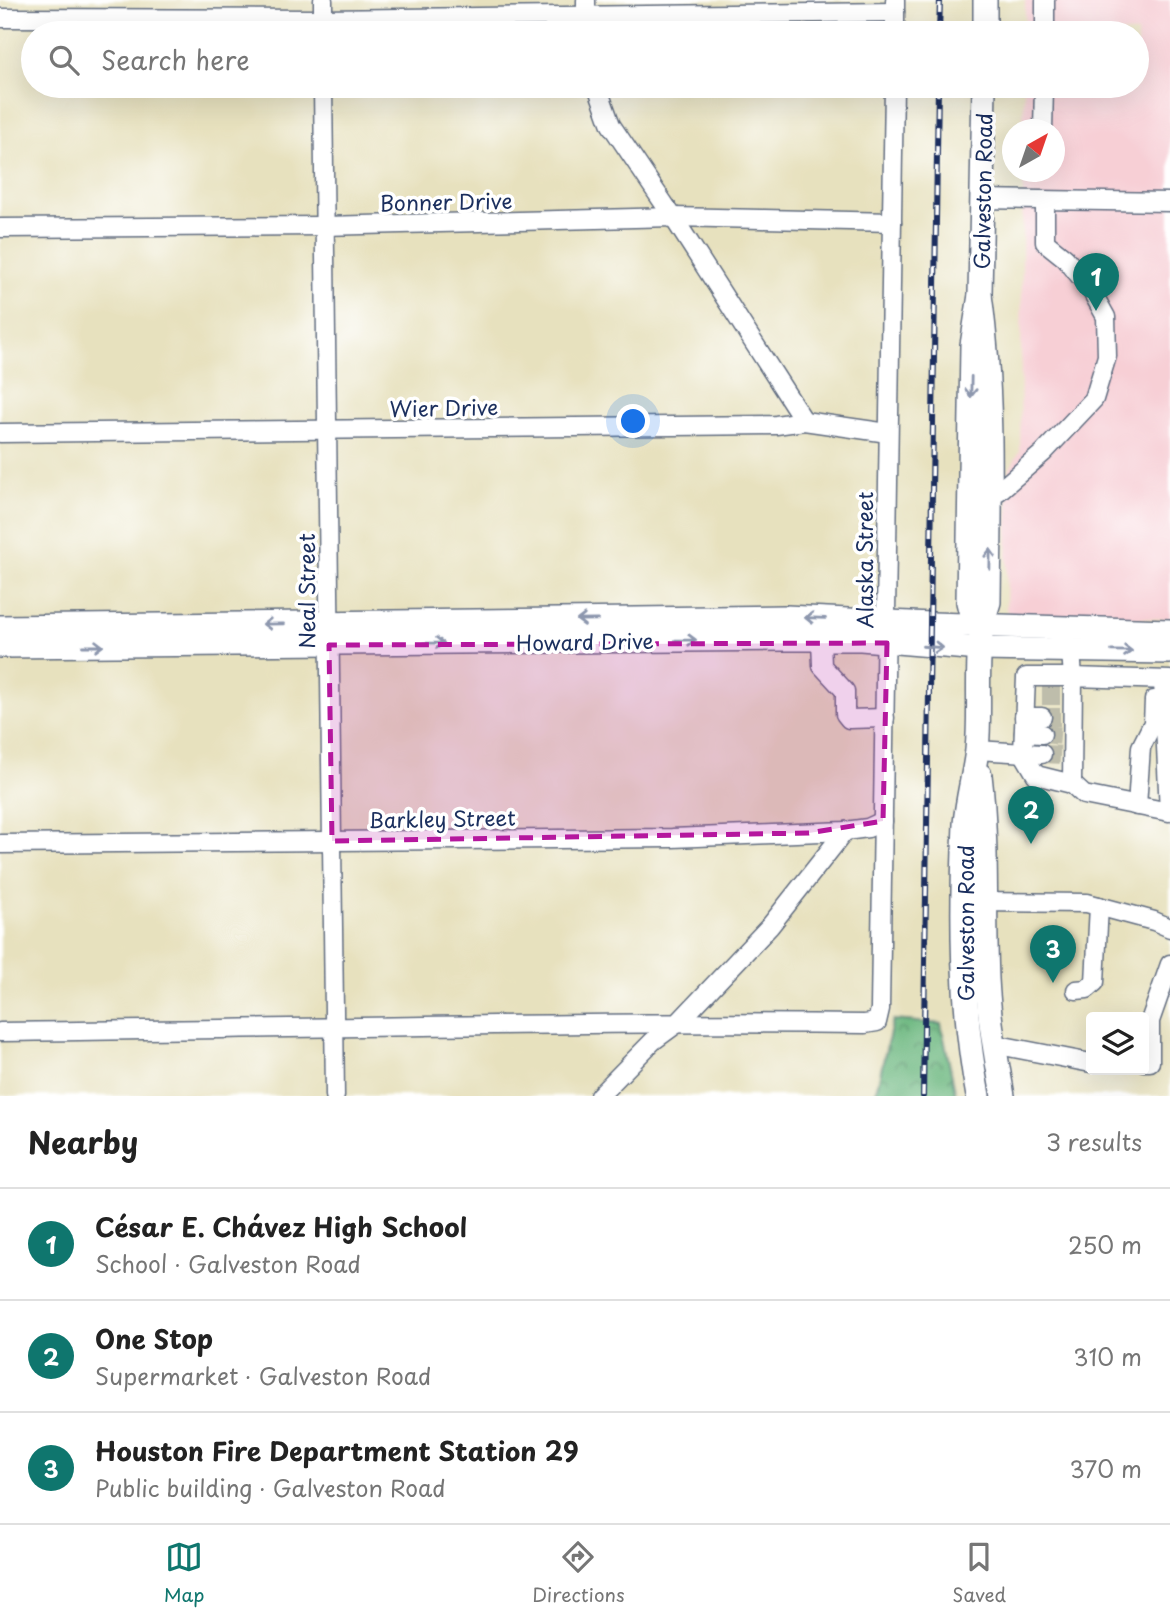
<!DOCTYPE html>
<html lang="en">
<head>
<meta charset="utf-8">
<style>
	:root { --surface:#fff; --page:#f2f2f2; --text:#222; --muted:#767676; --line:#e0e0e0; --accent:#0f766e }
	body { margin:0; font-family:"Playpen Sans",sans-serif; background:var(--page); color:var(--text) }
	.controls { position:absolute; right:21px; bottom:21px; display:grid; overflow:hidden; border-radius:7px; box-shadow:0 7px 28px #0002 }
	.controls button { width:63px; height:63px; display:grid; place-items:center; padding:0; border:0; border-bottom:2px solid var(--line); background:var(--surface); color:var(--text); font:35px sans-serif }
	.compass { position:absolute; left:1002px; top:119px; width:63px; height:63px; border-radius:50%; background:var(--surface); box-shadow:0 7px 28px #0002; rotate:40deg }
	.you { position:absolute; left:634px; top:422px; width:24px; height:24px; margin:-18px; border:5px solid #fff; border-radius:50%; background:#1a73e8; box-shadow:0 0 0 10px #1a73e833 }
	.badge { display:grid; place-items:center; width:46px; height:46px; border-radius:50%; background:var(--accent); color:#fff; font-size:23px; font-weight:700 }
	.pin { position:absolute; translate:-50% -58px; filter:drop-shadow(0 2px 4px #0008) }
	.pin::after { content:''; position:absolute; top:37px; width:24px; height:21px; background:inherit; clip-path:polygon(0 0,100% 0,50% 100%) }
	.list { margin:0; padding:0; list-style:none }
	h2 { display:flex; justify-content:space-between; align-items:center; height:91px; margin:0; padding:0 28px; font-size:30px }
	h2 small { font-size:23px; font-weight:400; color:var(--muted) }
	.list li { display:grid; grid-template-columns:46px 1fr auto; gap:21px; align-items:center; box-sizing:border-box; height:112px; padding:0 28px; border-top:2px solid var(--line) }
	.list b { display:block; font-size:26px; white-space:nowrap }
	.list p { margin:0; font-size:23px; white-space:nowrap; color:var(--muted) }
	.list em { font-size:23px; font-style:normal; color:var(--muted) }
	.icon { flex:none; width:38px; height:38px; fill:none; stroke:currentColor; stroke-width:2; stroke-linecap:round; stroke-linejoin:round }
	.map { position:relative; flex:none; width:1170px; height:1096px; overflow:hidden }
	.search { position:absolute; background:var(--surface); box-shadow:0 7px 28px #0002; left:21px; right:21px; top:21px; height:77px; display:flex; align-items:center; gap:18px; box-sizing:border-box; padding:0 24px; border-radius:38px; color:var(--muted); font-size:26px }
	.sheet { height:427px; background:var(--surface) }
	nav { display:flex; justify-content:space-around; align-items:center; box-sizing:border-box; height:98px; border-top:2px solid var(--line); background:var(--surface); font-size:19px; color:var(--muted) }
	nav a { display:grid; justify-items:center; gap:4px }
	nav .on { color:var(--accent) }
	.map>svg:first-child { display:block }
	.built { fill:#f7cfd5 }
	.forest { fill:url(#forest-crowns); stroke:#44746f; stroke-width:2 }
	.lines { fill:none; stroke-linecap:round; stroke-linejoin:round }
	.minor-tunnel { stroke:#bebdab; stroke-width:18; stroke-dasharray:18 9; stroke-linecap:butt }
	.minor-casing { stroke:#626d80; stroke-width:21 }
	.major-casing { stroke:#626d80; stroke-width:26 }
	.minor { stroke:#fff; stroke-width:18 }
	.major { stroke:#fff; stroke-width:23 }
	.rail-casing { stroke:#1b2f5e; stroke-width:6 }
	.rail { stroke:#fff; stroke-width:3.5; stroke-dasharray:10; stroke-linecap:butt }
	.oneway { stroke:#8d97ae }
	.marked { fill:#b5179e; fill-opacity:0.2; stroke:#b5179e; stroke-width:5; stroke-dasharray:14 9; stroke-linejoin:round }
	.labels { text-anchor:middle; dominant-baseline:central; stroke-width:7; stroke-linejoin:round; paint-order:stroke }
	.street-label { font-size:21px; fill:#1b2f5e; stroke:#fff }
</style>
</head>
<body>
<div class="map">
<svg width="1170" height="1096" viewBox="0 0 1170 1096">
	<defs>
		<pattern id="forest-crowns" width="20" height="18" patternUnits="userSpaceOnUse" patternTransform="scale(1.75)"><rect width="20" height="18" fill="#6db880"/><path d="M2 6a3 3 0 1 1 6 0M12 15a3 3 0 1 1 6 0" fill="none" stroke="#59966c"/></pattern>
	</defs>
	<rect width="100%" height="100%" fill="#fff"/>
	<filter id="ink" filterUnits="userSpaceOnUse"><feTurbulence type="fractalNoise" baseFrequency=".0143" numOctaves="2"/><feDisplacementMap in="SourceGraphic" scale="14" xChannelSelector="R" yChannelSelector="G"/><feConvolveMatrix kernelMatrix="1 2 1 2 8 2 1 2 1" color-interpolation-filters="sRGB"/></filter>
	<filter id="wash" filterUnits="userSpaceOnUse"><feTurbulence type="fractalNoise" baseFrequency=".00686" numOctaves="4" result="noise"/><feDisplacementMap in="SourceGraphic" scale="28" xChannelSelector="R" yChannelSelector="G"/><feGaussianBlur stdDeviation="1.57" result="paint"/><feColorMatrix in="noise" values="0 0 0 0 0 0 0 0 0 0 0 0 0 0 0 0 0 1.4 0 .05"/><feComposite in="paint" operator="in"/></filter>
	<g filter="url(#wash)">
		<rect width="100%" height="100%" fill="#e7e1be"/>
		<polygon class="built" points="1025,0 1170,0 1170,619 1011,616 1006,610 1009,470 1020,451 1023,172 1054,172 1054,130 1023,129 1024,86 1137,86 1137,33 1025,33"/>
		<polygon class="forest" points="893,1020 941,1024 956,1096 875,1096"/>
	</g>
	<g filter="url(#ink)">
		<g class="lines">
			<g class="minor-tunnel">
				<polyline points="1042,696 1068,696"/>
				<polyline points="1042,717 1068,717"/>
				<polyline points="1042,734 1067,736"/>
				<polyline points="1042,754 1068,755"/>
			</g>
			<defs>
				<g id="minor">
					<polyline points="323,0 323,33"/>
					<polyline points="0,18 323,19 895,12"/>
					<polyline points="581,33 586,15 586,0"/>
					<polyline points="895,33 895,0"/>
					<polyline points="1045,33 1045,0"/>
					<polyline points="323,86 335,1096"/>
					<polyline points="597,86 611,125 673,217 804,421"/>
					<polyline points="1043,130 1044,86"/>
					<polyline points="981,199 1170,202"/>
					<polyline points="0,228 324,226 673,217 892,222"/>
					<polyline points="0,433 776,425 804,421 888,433"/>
					<polyline points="990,491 999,491 1043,453 1094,399 1107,356 1106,317 1091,290 1065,258 1045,242 1045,201"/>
					<polyline points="821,640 822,666 845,691 845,714 849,719 885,718"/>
					<polyline points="1071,651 1073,677 1026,677 1023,753 1036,775 1072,784 1073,677 1170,680"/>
					<polyline points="1024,717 1042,717"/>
					<polyline points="1024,733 1042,734"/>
					<polyline points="977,750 1042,754"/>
					<polyline points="1072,784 1084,795 1169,812 1163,680"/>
					<polyline points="1137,806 1141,747 1153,723 1154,700"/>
					<polyline points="0,844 672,838 845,831 868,828 883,821"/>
					<polyline points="974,902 1087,903 1154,921 1170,928"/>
					<polyline points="1076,990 1087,989 1095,982 1099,906"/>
					<path d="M 0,1032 C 288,1029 577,1021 865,1024 L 877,1022 L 880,1009 L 894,86"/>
					<polyline points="993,1044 1091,1063"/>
					<polyline points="1144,1062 1150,1062 1150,1021 1170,964"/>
					<polyline points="599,1096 653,1041 679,1022 770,926 845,831"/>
				</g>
				<g id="major">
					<polyline points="985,33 985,0"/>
					<polyline points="981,625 970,610 968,602 972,345 980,295 984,86"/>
					<polyline points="0,627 786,617 931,624 1170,631"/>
					<polyline points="0,646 786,639 861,639 980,649 1170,652"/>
					<path d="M 980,775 C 988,843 984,911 987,979 C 989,1019 996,1057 1003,1096"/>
					<path d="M 978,1096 C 961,1007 961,915 965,824 C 967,799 974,775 977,750 C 982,701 972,649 989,602 C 990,500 994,397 980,295"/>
				</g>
			</defs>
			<use href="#minor" class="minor-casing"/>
			<use href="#major" class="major-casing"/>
			<use href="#minor" class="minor"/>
			<use href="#major" class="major"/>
			<defs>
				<g id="rail">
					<polyline points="939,33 940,0"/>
					<polyline points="923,1096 938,86"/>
				</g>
			</defs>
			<use href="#rail" class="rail-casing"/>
			<use href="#rail" class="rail"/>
		</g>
		<defs><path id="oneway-shaft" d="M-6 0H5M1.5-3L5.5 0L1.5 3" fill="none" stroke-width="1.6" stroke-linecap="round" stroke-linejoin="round" transform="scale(1.75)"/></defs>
		<g class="oneway">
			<use href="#oneway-shaft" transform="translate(971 387) rotate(91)"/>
			<use href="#oneway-shaft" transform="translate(990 559) rotate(-89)"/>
			<use href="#oneway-shaft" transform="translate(815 618) rotate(-178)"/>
			<use href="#oneway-shaft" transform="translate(587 620) rotate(179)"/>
			<use href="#oneway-shaft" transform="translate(273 624) rotate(179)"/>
			<use href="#oneway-shaft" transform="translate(686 640) rotate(-1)"/>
			<use href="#oneway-shaft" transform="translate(434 643) rotate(-1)"/>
			<use href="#oneway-shaft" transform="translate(93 646)"/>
			<use href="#oneway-shaft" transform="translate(933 647) rotate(4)"/>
			<use href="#oneway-shaft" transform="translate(1122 651) rotate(1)"/>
		</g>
	</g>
	<path class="marked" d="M 887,643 L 883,821 L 809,833 L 332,841 L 329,645 Z"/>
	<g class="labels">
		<g class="street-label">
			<text transform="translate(982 191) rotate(-89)">Galveston Road</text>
			<text transform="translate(446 201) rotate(-1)">Bonner Drive</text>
			<text transform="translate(444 407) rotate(-1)">Wier Drive</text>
			<text transform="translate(864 560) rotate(-90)">Alaska Street</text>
			<text transform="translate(306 591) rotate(-90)">Neal Street</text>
			<text transform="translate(585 641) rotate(-1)">Howard Drive</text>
			<text transform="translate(442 818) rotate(-1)">Barkley Street</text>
			<text transform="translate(965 923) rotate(-90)">Galveston Road</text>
		</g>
	</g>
</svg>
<div class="controls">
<button><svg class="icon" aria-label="layers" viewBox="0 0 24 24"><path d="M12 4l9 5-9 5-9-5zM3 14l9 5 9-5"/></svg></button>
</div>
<svg class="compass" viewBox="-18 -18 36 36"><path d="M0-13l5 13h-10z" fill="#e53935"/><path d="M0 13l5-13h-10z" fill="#767676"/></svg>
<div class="you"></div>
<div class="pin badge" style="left:1096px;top:311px">1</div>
<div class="pin badge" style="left:1031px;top:844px">2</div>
<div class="pin badge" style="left:1053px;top:983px">3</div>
<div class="search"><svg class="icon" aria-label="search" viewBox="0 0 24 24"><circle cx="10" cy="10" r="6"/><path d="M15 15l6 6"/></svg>Search here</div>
</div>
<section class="sheet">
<h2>Nearby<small>3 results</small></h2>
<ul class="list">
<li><span class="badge">1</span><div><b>César E. Chávez High School</b><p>School · Galveston Road</p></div><em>250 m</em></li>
<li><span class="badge">2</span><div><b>One Stop</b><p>Supermarket · Galveston Road</p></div><em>310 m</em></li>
<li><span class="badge">3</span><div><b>Houston Fire Department Station 29</b><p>Public building · Galveston Road</p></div><em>370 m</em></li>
</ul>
</section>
<nav>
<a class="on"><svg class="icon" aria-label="map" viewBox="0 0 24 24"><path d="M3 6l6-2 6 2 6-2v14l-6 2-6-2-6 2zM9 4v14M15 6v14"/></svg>Map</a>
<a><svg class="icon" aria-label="directions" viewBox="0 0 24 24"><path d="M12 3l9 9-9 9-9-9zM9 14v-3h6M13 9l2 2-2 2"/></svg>Directions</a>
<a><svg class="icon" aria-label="saved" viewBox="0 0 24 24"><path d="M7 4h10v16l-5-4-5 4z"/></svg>Saved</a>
</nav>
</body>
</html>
